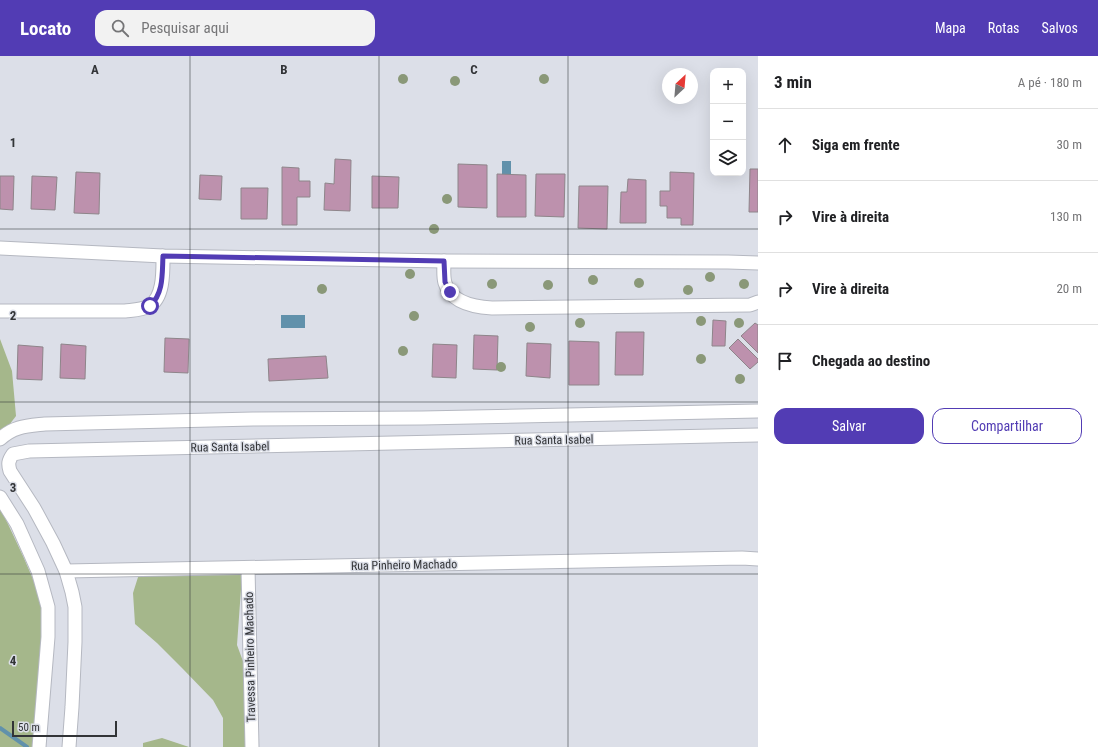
<!DOCTYPE html>
<html lang="pt">
<head>
<meta charset="utf-8">
<style>
	:root { --surface:#fff; --page:#f2f2f2; --text:#202124; --muted:#757577; --line:#e0e0e0; --accent:#523cb4 }
	body { margin:0; font-family:"Roboto Condensed",sans-serif; background:var(--page); color:var(--text) }
	.controls { position:absolute; right:12px; top:12px; display:grid; overflow:hidden; border-radius:8px; box-shadow:0 4px 16px #0002 }
	.controls button { width:36px; height:36px; display:grid; place-items:center; padding:0; border:0; border-bottom:1px solid var(--line); background:var(--surface); color:var(--text); font:20px sans-serif }
	.compass { position:absolute; left:662px; top:12px; width:36px; height:36px; border-radius:50%; background:var(--surface); box-shadow:0 4px 16px #0002; rotate:26deg }
	.scale { position:absolute; left:12px; bottom:10px; width:105px; box-sizing:border-box; padding-left:4px; border:2px solid #323437; border-top:0; font-size:11px; line-height:14px; white-space:nowrap; color:#323437; -webkit-text-stroke:3px #dcdfe8; paint-order:stroke }
	.stop { position:absolute; width:12px; height:12px; margin:-9px; border:3px solid #523cb4; border-radius:50%; background:#fff }
	.stop.end { background:#523cb4; border-color:#fff; box-shadow:0 1px 4px #0008 }
	.list { margin:0; padding:0; list-style:none }
	h2 { display:flex; justify-content:space-between; align-items:center; height:52px; margin:0; padding:0 16px; font-size:17px }
	h2 small { font-size:13px; font-weight:400; color:var(--muted) }
	.list li { display:grid; grid-template-columns:26px 1fr auto; gap:12px; align-items:center; box-sizing:border-box; height:72px; padding:0 16px; border-top:1px solid var(--line) }
	.list b { display:block; font-size:15px; white-space:nowrap }
	.list em { font-size:13px; font-style:normal; color:var(--muted) }
	.actions { display:flex; gap:8px; padding:12px 16px }
	.actions a { flex:1; padding:9px 0; border:1px solid var(--accent); border-radius:12px; text-align:center; font-size:14px; color:var(--accent) }
	.actions .main { background:var(--accent); color:#fff }
	.icon { flex:none; width:22px; height:22px; fill:none; stroke:currentColor; stroke-width:2; stroke-linecap:round; stroke-linejoin:round }
	.map { position:relative; flex:none; width:758px; height:691px; overflow:hidden }
	header { display:flex; align-items:center; gap:24px; box-sizing:border-box; height:56px; padding:0 20px; background:var(--accent); color:#fff }
	header strong { font-size:19px }
	nav { display:flex; gap:22px; margin-inline-start:auto; font-size:14px }
	.search { width:280px; height:36px; background:var(--page); display:flex; align-items:center; gap:10px; box-sizing:border-box; padding:0 14px; border-radius:12px; color:var(--muted); font-size:15px }
	main { display:flex }
	aside { flex:1; background:var(--surface) }
	.map>svg:first-child { display:block }
	.forest { fill:#a5b78b }
	.water { fill:#6191ab }
	.lines { fill:none; stroke-linecap:round; stroke-linejoin:round }
	.stream { stroke:#6191ab; stroke-width:4 }
	.building { fill:#bd91ad; stroke:#8e858a }
	.minor-casing { stroke:#b5b8c1; stroke-width:15 }
	.minor { stroke:#fff; stroke-width:13 }
	.tree { fill:#8a9878 }
	.route { stroke:#523cb4; stroke-width:5 }
	.grid { fill:none; stroke:#323437; stroke-width:1; stroke-opacity:0.55 }
	.labels { text-anchor:middle; dominant-baseline:central; stroke-width:3; stroke-linejoin:round; paint-order:stroke }
	.street-label { font-size:12px; fill:#323437; stroke:#dcdfe8 }
	.grid-label { font-size:13px; text-anchor:middle; font-weight:bold; fill:#323437; stroke:#dcdfe8; stroke-width:3; stroke-linejoin:round; paint-order:stroke }
</style>
</head>
<body>
<header>
<strong>Locato</strong>
<div class="search"><svg class="icon" aria-label="search" viewBox="0 0 24 24"><circle cx="10" cy="10" r="6"/><path d="M15 15l6 6"/></svg>Pesquisar aqui</div>
<nav><a>Mapa</a><a>Rotas</a><a>Salvos</a></nav>
</header>
<main>
<div class="map">
<svg width="758" height="691" viewBox="0 0 758 691">
	<rect width="100%" height="100%" fill="#dcdfe8"/>
	<g class="forest">
		<polygon points="0,283 12,315 16,360 0,381"/>
		<polygon points="0,451 23,500 36,530 43,559 41,617 35,691 0,691"/>
		<polygon points="139,518 242,519 237,589 244,608 247,691 223,691 223,662 213,644 182,612 157,587 135,568 133,537"/>
		<polygon points="162,682 189,691 143,691 143,687"/>
	</g>
	<g class="water">
		<rect x="502" y="105" width="9" height="14"/>
		<rect x="281" y="259" width="24" height="13"/>
	</g>
	<g class="lines">
		<polyline class="stream" points="0,672 27,691"/>
	</g>
	<g class="building">
		<polygon points="335,103 351,104 350,155 324,154 325,127 334,128"/>
		<polygon points="458,108 487,109 487,152 458,151"/>
		<polygon points="282,111 299,112 299,125 310,125 310,141 297,141 297,169 282,169"/>
		<polygon points="750,113 758,113 758,156 749,156"/>
		<polygon points="76,116 100,117 99,158 74,157"/>
		<polygon points="670,116 694,117 693,169 681,169 681,162 667,162 667,150 660,150 660,135 670,135"/>
		<polygon points="497,118 526,119 526,161 497,161"/>
		<polygon points="536,118 565,118 564,161 535,160"/>
		<polygon points="200,119 222,120 221,144 199,143"/>
		<polygon points="0,120 14,120 13,154 0,153"/>
		<polygon points="32,120 57,121 55,154 31,153"/>
		<polygon points="372,120 399,121 398,152 372,152"/>
		<polygon points="628,123 646,124 646,167 620,167 621,136 627,136"/>
		<polygon points="579,130 608,130 607,173 578,172"/>
		<polygon points="241,132 268,132 267,163 241,163"/>
		<polygon points="713,264 726,265 725,290 712,290"/>
		<polygon points="755,267 758,269 758,297 741,280"/>
		<polygon points="616,276 644,276 643,319 615,319"/>
		<polygon points="474,279 498,280 497,314 473,313"/>
		<polygon points="165,282 189,283 188,317 164,316"/>
		<polygon points="738,283 758,303 758,306 750,313 729,292"/>
		<polygon points="569,285 599,286 599,329 569,329"/>
		<polygon points="527,287 551,288 550,322 526,320"/>
		<polygon points="61,288 86,290 85,323 60,322"/>
		<polygon points="433,288 457,289 456,322 432,321"/>
		<polygon points="18,289 43,291 42,324 17,323"/>
		<polygon points="326,300 328,322 269,325 268,303"/>
	</g>
	<g class="lines">
		<defs>
			<g id="minor">
				<polyline points="0,192 163,200 444,205 728,206 758,207"/>
				<path d="M 444,205 C 444,212 443,220 445,227 C 451,247 474,251 492,252 L 750,249 L 758,246"/>
				<path d="M 0,255 L 125,255 C 133,254 142,254 149,250 C 164,242 163,215 163,200"/>
				<path d="M 0,383 C 14,370 27,370 45,368 L 253,363 L 422,362 L 758,355"/>
				<polyline points="0,441 17,468 38,515 48,551 48,581 39,691"/>
				<polyline points="248,512 252,691"/>
				<polyline points="66,515 742,502 758,503"/>
				<path d="M 69,691 L 72,651 L 75,586 L 75,551 L 72,536 L 66,515 L 53,487 L 34,452 L 10,415 C 8,408 8,405 13,398 L 29,395 L 758,379"/>
			</g>
		</defs>
		<use href="#minor" class="minor-casing"/>
		<use href="#minor" class="minor"/>
	</g>
	<g class="tree">
		<circle cx="403" cy="23" r="5"/>
		<circle cx="544" cy="23" r="5"/>
		<circle cx="455" cy="25" r="5"/>
		<circle cx="447" cy="143" r="5"/>
		<circle cx="434" cy="173" r="5"/>
		<circle cx="410" cy="218" r="5"/>
		<circle cx="710" cy="221" r="5"/>
		<circle cx="593" cy="224" r="5"/>
		<circle cx="639" cy="227" r="5"/>
		<circle cx="492" cy="228" r="5"/>
		<circle cx="744" cy="228" r="5"/>
		<circle cx="548" cy="229" r="5"/>
		<circle cx="322" cy="233" r="5"/>
		<circle cx="688" cy="234" r="5"/>
		<circle cx="414" cy="260" r="5"/>
		<circle cx="701" cy="265" r="5"/>
		<circle cx="580" cy="267" r="5"/>
		<circle cx="739" cy="267" r="5"/>
		<circle cx="530" cy="271" r="5"/>
		<circle cx="403" cy="295" r="5"/>
		<circle cx="701" cy="303" r="5"/>
		<circle cx="501" cy="311" r="5"/>
		<circle cx="740" cy="323" r="5"/>
	</g>
	<g class="lines">
		<path class="route" d="M 150,250 C 164,237 162,217 163,200 L 444,205 L 445,226 L 450,236"/>
	</g>
	<path class="grid" d="M 190,0 L 190,691M 379,0 L 379,691M 568,0 L 568,691M 0,173 L 758,173M 0,346 L 758,346M 0,518 L 758,518"/>
	<g class="labels">
		<g class="street-label">
			<text transform="translate(554 384) rotate(-1)">Rua Santa Isabel</text>
			<text transform="translate(230 391) rotate(-1)">Rua Santa Isabel</text>
			<text transform="translate(404 509) rotate(-1)">Rua Pinheiro Machado</text>
			<text transform="translate(250 601) rotate(-91)">Travessa Pinheiro Machado</text>
		</g>
	</g>
	<g class="grid-label">
		<text x="95" y="18">A</text>
		<text x="284" y="18">B</text>
		<text x="474" y="18">C</text>
		<text x="13" y="91">1</text>
		<text x="13" y="264">2</text>
		<text x="13" y="436">3</text>
		<text x="13" y="609">4</text>
	</g>
</svg>
<div class="controls">
<button>+</button>
<button>−</button>
<button><svg class="icon" aria-label="layers" viewBox="0 0 24 24"><path d="M12 4l9 5-9 5-9-5zM3 14l9 5 9-5"/></svg></button>
</div>
<svg class="compass" viewBox="-18 -18 36 36"><path d="M0-13l5 13h-10z" fill="#e53935"/><path d="M0 13l5-13h-10z" fill="#757577"/></svg>
<div class="scale">50 m</div>
<div class="stop" style="left:150px;top:250px"></div>
<div class="stop end" style="left:450px;top:236px"></div>
</div>
<aside>
<h2>3 min<small>A pé · 180 m</small></h2>
<ul class="list">
<li><svg class="icon" aria-label="ahead" viewBox="0 0 24 24"><path d="M12 20V5M6 11l6-6 6 6"/></svg><div><b>Siga em frente</b></div><em>30 m</em></li>
<li><svg class="icon" aria-label="right" viewBox="0 0 24 24"><path d="M7 20v-9h11M14 6l5 5-5 5"/></svg><div><b>Vire à direita</b></div><em>130 m</em></li>
<li><svg class="icon" aria-label="right" viewBox="0 0 24 24"><path d="M7 20v-9h11M14 6l5 5-5 5"/></svg><div><b>Vire à direita</b></div><em>20 m</em></li>
<li><svg class="icon" aria-label="arrive" viewBox="0 0 24 24"><path d="M6 21V4h12l-3 4 3 4H6"/></svg><div><b>Chegada ao destino</b></div></li>
</ul>
<div class="actions"><a class="main">Salvar</a><a>Compartilhar</a></div>
</aside>
</main>
</body>
</html>
